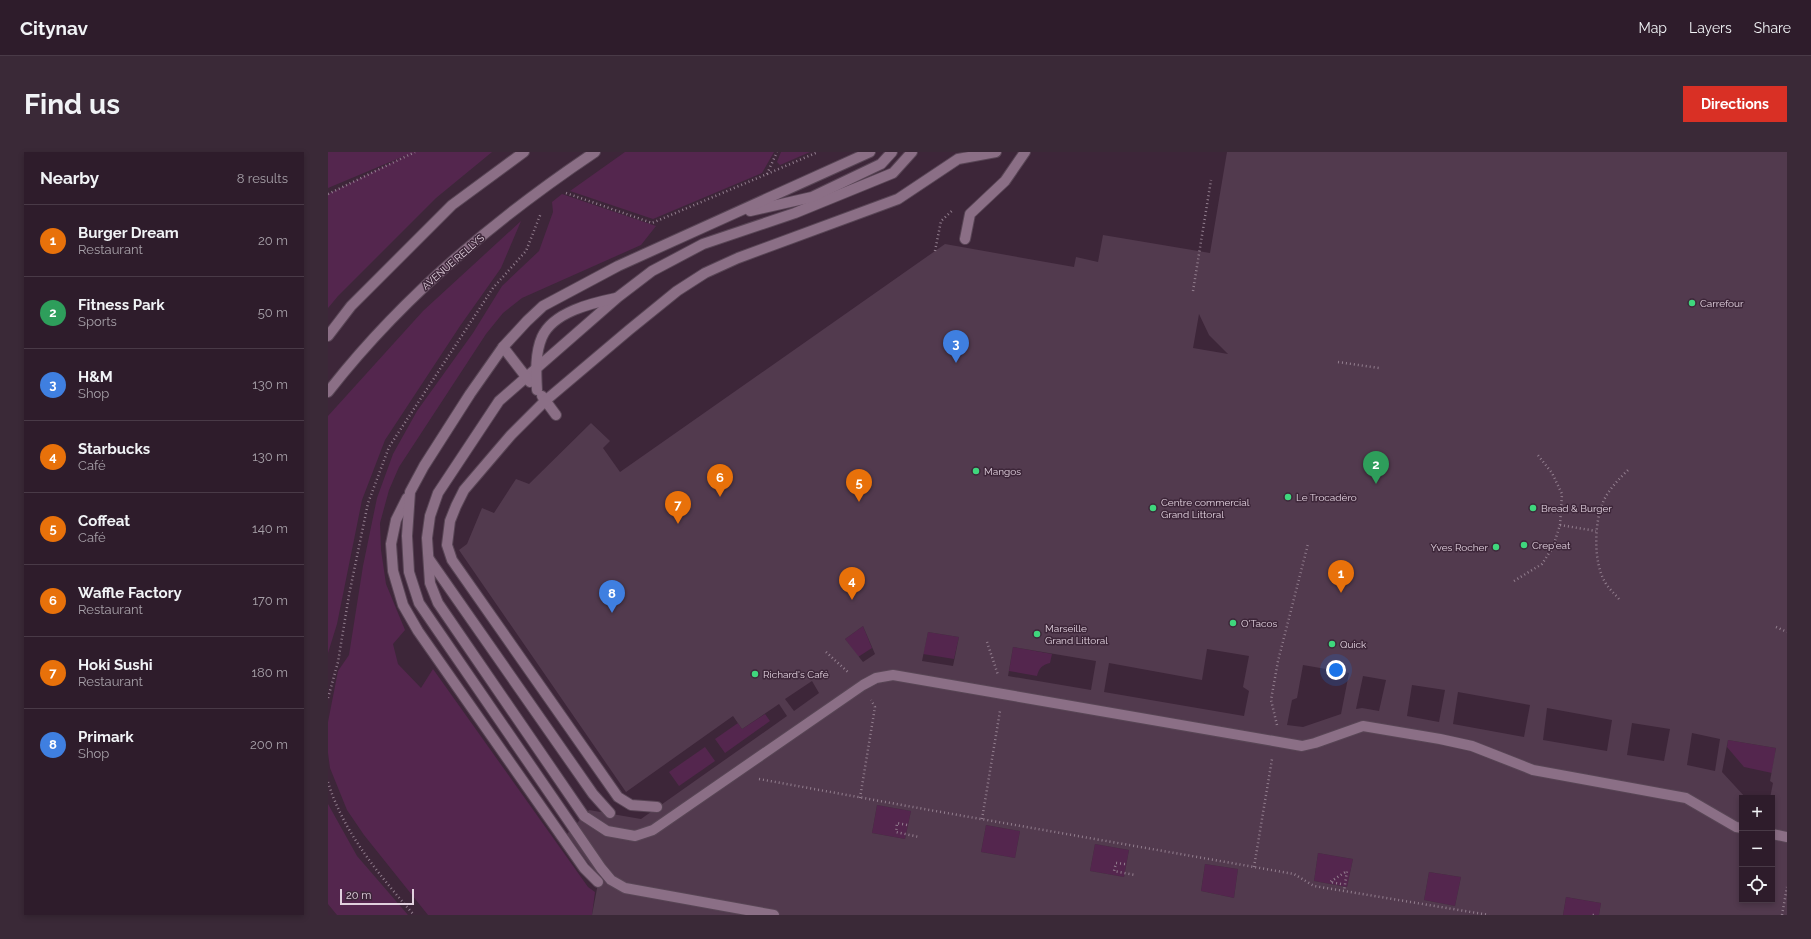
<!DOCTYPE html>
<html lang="en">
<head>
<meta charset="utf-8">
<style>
	:root { --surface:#2e1c2b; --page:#3a2937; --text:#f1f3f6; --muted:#a7a1a9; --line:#493a47; --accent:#d93025 }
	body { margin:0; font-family:Raleway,sans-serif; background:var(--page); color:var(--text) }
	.controls { position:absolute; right:12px; bottom:12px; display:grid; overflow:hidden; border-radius:0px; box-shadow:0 2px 6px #0003 }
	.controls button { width:36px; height:36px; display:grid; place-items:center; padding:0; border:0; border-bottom:1px solid var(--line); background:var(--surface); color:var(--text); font:20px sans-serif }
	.scale { position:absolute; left:12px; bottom:10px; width:74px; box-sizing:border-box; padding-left:4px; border:2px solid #e1d1de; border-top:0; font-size:11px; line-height:14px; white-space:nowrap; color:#e1d1de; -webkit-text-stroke:3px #3d2639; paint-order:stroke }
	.you { position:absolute; left:1008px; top:518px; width:14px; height:14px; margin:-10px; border:3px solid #fff; border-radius:50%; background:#1a73e8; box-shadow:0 0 0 6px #1a73e833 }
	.badge { display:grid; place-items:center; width:26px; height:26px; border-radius:50%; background:var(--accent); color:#fff; font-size:13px; font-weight:700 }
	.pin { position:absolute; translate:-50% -33px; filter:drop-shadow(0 1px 2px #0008) }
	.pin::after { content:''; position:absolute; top:21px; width:14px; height:12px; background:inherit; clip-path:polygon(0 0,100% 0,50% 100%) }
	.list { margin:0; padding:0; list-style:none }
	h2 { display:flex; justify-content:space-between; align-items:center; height:52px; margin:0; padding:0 16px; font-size:17px }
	h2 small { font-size:13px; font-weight:400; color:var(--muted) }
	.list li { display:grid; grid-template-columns:26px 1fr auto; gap:12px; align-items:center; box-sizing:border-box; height:72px; padding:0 16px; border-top:1px solid var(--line) }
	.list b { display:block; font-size:15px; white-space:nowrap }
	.list p { margin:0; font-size:13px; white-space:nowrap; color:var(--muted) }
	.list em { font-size:13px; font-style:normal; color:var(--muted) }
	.icon { flex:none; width:22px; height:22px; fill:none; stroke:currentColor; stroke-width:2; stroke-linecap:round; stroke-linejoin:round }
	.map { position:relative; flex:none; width:1459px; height:763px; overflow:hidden; border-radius:0px }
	header { display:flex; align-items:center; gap:24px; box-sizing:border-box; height:56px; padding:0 20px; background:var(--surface); border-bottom:1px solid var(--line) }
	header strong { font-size:19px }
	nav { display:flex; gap:22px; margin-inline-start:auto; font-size:14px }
	.intro { display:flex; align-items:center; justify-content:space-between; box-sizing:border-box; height:96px; padding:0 24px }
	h1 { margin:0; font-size:28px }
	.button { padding:10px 18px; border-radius:0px; background:var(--accent); color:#fff; font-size:14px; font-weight:700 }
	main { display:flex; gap:24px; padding:0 24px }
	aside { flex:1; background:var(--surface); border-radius:0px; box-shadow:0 2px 6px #0003 }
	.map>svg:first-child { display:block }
	.green { fill:#54264e }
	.building { fill:#523a4e; fill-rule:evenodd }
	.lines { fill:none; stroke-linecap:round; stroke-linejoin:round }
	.service-casing { stroke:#584555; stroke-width:12 }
	.tertiary-casing { stroke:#584555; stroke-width:12 }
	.path { stroke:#937f8f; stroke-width:2.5; stroke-dasharray:1 3; stroke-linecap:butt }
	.service { stroke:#8b6f86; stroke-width:10 }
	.tertiary { stroke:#8b6f86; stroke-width:10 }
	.poi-dot { fill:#3fd77d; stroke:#3d2639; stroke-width:1.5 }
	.labels { text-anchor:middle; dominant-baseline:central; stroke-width:3; stroke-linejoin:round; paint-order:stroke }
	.street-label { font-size:10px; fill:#e1d1de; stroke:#3d2639 }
	.poi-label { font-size:10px; fill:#e1d1de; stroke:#3d2639; text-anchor:start }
</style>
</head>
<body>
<header>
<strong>Citynav</strong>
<nav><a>Map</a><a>Layers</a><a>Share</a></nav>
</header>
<div class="intro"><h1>Find us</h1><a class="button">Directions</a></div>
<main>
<aside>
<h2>Nearby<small>8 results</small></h2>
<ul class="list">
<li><span class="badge" style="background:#e8710a">1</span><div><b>Burger Dream</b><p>Restaurant</p></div><em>20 m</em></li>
<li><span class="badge" style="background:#2e9e5b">2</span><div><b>Fitness Park</b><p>Sports</p></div><em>50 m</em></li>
<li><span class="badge" style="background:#3f7fe0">3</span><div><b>H&amp;M</b><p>Shop</p></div><em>130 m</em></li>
<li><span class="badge" style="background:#e8710a">4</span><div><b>Starbucks</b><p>Café</p></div><em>130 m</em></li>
<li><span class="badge" style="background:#e8710a">5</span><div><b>Coffeat</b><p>Café</p></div><em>140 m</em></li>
<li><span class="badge" style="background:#e8710a">6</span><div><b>Waffle Factory</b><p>Restaurant</p></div><em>170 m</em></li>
<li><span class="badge" style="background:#e8710a">7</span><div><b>Hoki Sushi</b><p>Restaurant</p></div><em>180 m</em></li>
<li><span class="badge" style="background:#3f7fe0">8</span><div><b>Primark</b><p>Shop</p></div><em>200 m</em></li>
</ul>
</aside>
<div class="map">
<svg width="1459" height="763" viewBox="0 0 1459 763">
	<rect width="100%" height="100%" fill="#3d2639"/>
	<g class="green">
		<polygon points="0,0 164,0 108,46 10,144 0,156 0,42 81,2 0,36"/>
		<polygon points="297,0 446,0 434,21 325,67 242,39"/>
		<polygon points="453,0 482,0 452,13 449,10"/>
		<polygon points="234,42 328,74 313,93 194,146 175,161 158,182 71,315 61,338 52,371 53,398 58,432 77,478 65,492 70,512 93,536 105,517 260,735 267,740 264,763 100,763 36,683 19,658 2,616 0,601 0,570 10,519 21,503 35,414 49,346 65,302 89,259 145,181 174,134 211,99 225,60 224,50"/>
		<polygon points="193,69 173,116 132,174 57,288 34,348 9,472 0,501 0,264 95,159"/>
		<polygon points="535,474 544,496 530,505 517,487"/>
		<polygon points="600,480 631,485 626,507 595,502"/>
		<path d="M 685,495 L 724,502 L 722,511 C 714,513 711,516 709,524 L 681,519 Z"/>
		<polygon points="437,562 442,569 397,601 387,587 410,571 414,577"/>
		<polygon points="1400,588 1448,596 1444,621 1416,615 1399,595"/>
		<polygon points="377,595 387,609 351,634 341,620"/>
		<polygon points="0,652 29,704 80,763 9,763 0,752"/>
		<polygon points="549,653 583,659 577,687 544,681"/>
		<polygon points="658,673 692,679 687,706 653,700"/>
		<polygon points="767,692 801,698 796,725 762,719"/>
		<polygon points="990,701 1025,707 1019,735 986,729"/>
		<polygon points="877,712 910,717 906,746 873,739"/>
		<polygon points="1101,720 1133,725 1127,754 1096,748"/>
		<polygon points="1238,745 1273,751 1271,763 1235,763"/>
	</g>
	<path class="building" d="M 899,0 L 1459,0 L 1459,763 L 1271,763 L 1273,751 L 1238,745 L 1235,763 L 264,763 L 271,726 L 239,682 L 261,658 L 313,667 L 459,564 L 451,552 L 414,577 L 405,564 L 298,640 L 131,398 L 139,392 L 154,356 L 166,361 L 188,327 L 201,332 L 263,271 L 282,289 L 275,296 L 292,320 L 617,92 L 746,115 L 748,105 L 770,110 L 775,83 L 882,101 ZM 871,162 L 881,183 L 900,202 L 865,196 ZM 535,474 L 547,502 L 535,510 L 517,487 ZM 600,480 L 631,485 L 625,514 L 594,509 ZM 685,495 L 768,509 L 763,538 L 680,524 ZM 879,497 L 921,504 L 915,535 L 921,539 L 916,564 L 776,540 L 781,511 L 874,528 ZM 975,513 L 1021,521 L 1013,562 L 975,575 L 959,573 L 964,548 L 969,546 ZM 1035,524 L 1058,528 L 1051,559 L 1034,556 L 1028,557 ZM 484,529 L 491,541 L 466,559 L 457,547 ZM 1084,533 L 1117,538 L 1111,570 L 1079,564 ZM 1130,540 L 1202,553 L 1196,585 L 1125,572 ZM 1219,556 L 1284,568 L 1279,599 L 1215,588 ZM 1304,571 L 1342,577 L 1336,609 L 1299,603 ZM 1364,581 L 1392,587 L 1387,619 L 1359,613 ZM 1400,588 L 1448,596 L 1442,629 L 1445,631 L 1442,646 L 1444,646 L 1444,748 L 1414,748 L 1414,646 L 1418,646 L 1394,620 ZM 549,653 L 583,659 L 577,687 L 544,681 ZM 658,673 L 692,679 L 687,706 L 653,700 ZM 767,692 L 801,698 L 796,725 L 762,719 ZM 990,701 L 1025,707 L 1019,735 L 986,729 ZM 877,712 L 910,717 L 906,746 L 873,739 ZM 1101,720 L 1133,725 L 1127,754 L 1096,748 Z"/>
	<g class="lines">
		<defs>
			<g id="service">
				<polyline points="584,0 565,21 467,61 375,92 324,119 290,145 171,249 110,341 102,364 99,386 102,431 110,451 256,664 279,679 307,684 325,678 535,533 548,526 565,523 974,594 987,591 1035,574 1112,587 1144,594 1205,618 1358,646 1408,675 1414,676"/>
				<polyline points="422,59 484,45 553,12 564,0"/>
				<polyline points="637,87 642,62 677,29 697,0"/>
				<polyline points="175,195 202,230"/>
				<path d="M 209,238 C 208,221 207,201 214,185 C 225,160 264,151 288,146"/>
				<polyline points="214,244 228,263"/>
				<polyline points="79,346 68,368 63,392 65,419 75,453 90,479 256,716 270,730"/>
				<polyline points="101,407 265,642 282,661"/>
				<polyline points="329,655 303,653 290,645 124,408 119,393 122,369 128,354 136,338 183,283 217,249 301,178 349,139 377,121 410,106 570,47 630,7 668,0"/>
				<polyline points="1444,682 1459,685"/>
				<polyline points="446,763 297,736 283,728 273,716 91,451 81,420 79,384 82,340 96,314 142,242 175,195 199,169 215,154 290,114 542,0"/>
			</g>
			<g id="tertiary">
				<polyline points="0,184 23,154 124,53 196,0"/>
				<path d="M 0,240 C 74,145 167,67 267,0"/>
			</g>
		</defs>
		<use href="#service" class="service-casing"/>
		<use href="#tertiary" class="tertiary-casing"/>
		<g class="path">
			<polyline points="439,22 490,0"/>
			<polyline points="238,41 324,71 439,22 449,0"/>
			<polyline points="0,42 87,0"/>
			<polyline points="607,99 613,69 625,58"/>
			<polyline points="865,139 883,28"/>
			<polyline points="1010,210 1051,216"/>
			<polyline points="1232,373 1268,379"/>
			<polyline points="1186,429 1214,412 1225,395 1232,373 1234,342 1224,321 1209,302"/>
			<path d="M 1291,447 C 1286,441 1280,436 1277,430 C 1265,410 1266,369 1276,348 C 1282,336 1291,327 1301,317"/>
			<polyline points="1448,475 1459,480"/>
			<polyline points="659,490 670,523"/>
			<polyline points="498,500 521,521"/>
			<polyline points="0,546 10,510 21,443 40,351 61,295 165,136 198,99 213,61"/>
			<polyline points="949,573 943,548 950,509 980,392"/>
			<polyline points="431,627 596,657 966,722 986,734 1161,763"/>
			<path d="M 0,630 C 15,680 52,724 86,763"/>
			<polyline points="532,646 547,555 543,548"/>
			<polyline points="654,667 672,559"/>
			<polyline points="579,673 569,671 568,680 591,685"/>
			<polyline points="797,712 788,711 786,719 807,723"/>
			<polyline points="926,715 944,607"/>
			<polyline points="1013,732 1002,730 1019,719 1016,739"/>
			<polyline points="1265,763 1267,762 1267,763"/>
			<polyline points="1454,763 1459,735"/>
		</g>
		<use href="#service" class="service"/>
		<use href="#tertiary" class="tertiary"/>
	</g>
	<g class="poi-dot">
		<circle cx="1364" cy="151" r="4"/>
		<circle cx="648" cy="319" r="4"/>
		<circle cx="960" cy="345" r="4"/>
		<circle cx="825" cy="356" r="4"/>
		<circle cx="1205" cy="356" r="4"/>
		<circle cx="1196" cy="393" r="4"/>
		<circle cx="1168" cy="395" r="4"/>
		<circle cx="905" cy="471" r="4"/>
		<circle cx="709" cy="482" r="4"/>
		<circle cx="1004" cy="492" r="4"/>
		<circle cx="427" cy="522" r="4"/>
	</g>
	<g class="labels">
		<g class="street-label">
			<text transform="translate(125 110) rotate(-41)">AVENUE RELLYS</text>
		</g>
		<g class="poi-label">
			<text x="1372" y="151">Carrefour</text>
			<text x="656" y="319">Mangos</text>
			<text x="968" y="345">Le Trocadéro</text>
			<text x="833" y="350">Centre commercial<tspan x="833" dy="12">Grand Littoral</tspan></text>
			<text x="1213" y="356">Bread &amp; Burger</text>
			<text x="1204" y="393">Crep'eat</text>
			<text x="1160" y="395" text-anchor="end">Yves Rocher</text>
			<text x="913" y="471">O'Tacos</text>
			<text x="717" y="476">Marseille<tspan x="717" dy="12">Grand Littoral</tspan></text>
			<text x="1012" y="492">Quick</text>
			<text x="435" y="522">Richard's Café</text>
		</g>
	</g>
</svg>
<div class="controls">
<button>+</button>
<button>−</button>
<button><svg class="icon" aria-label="locate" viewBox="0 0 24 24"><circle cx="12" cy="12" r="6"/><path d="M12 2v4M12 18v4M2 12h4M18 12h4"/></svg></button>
</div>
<div class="scale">20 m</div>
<div class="you"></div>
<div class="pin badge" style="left:1013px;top:441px;background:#e8710a">1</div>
<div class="pin badge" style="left:1048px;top:332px;background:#2e9e5b">2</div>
<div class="pin badge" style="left:628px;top:211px;background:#3f7fe0">3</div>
<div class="pin badge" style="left:524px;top:448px;background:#e8710a">4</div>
<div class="pin badge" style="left:531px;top:350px;background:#e8710a">5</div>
<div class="pin badge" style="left:392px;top:345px;background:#e8710a">6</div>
<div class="pin badge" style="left:350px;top:372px;background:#e8710a">7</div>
<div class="pin badge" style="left:284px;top:461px;background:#3f7fe0">8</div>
</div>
</main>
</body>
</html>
